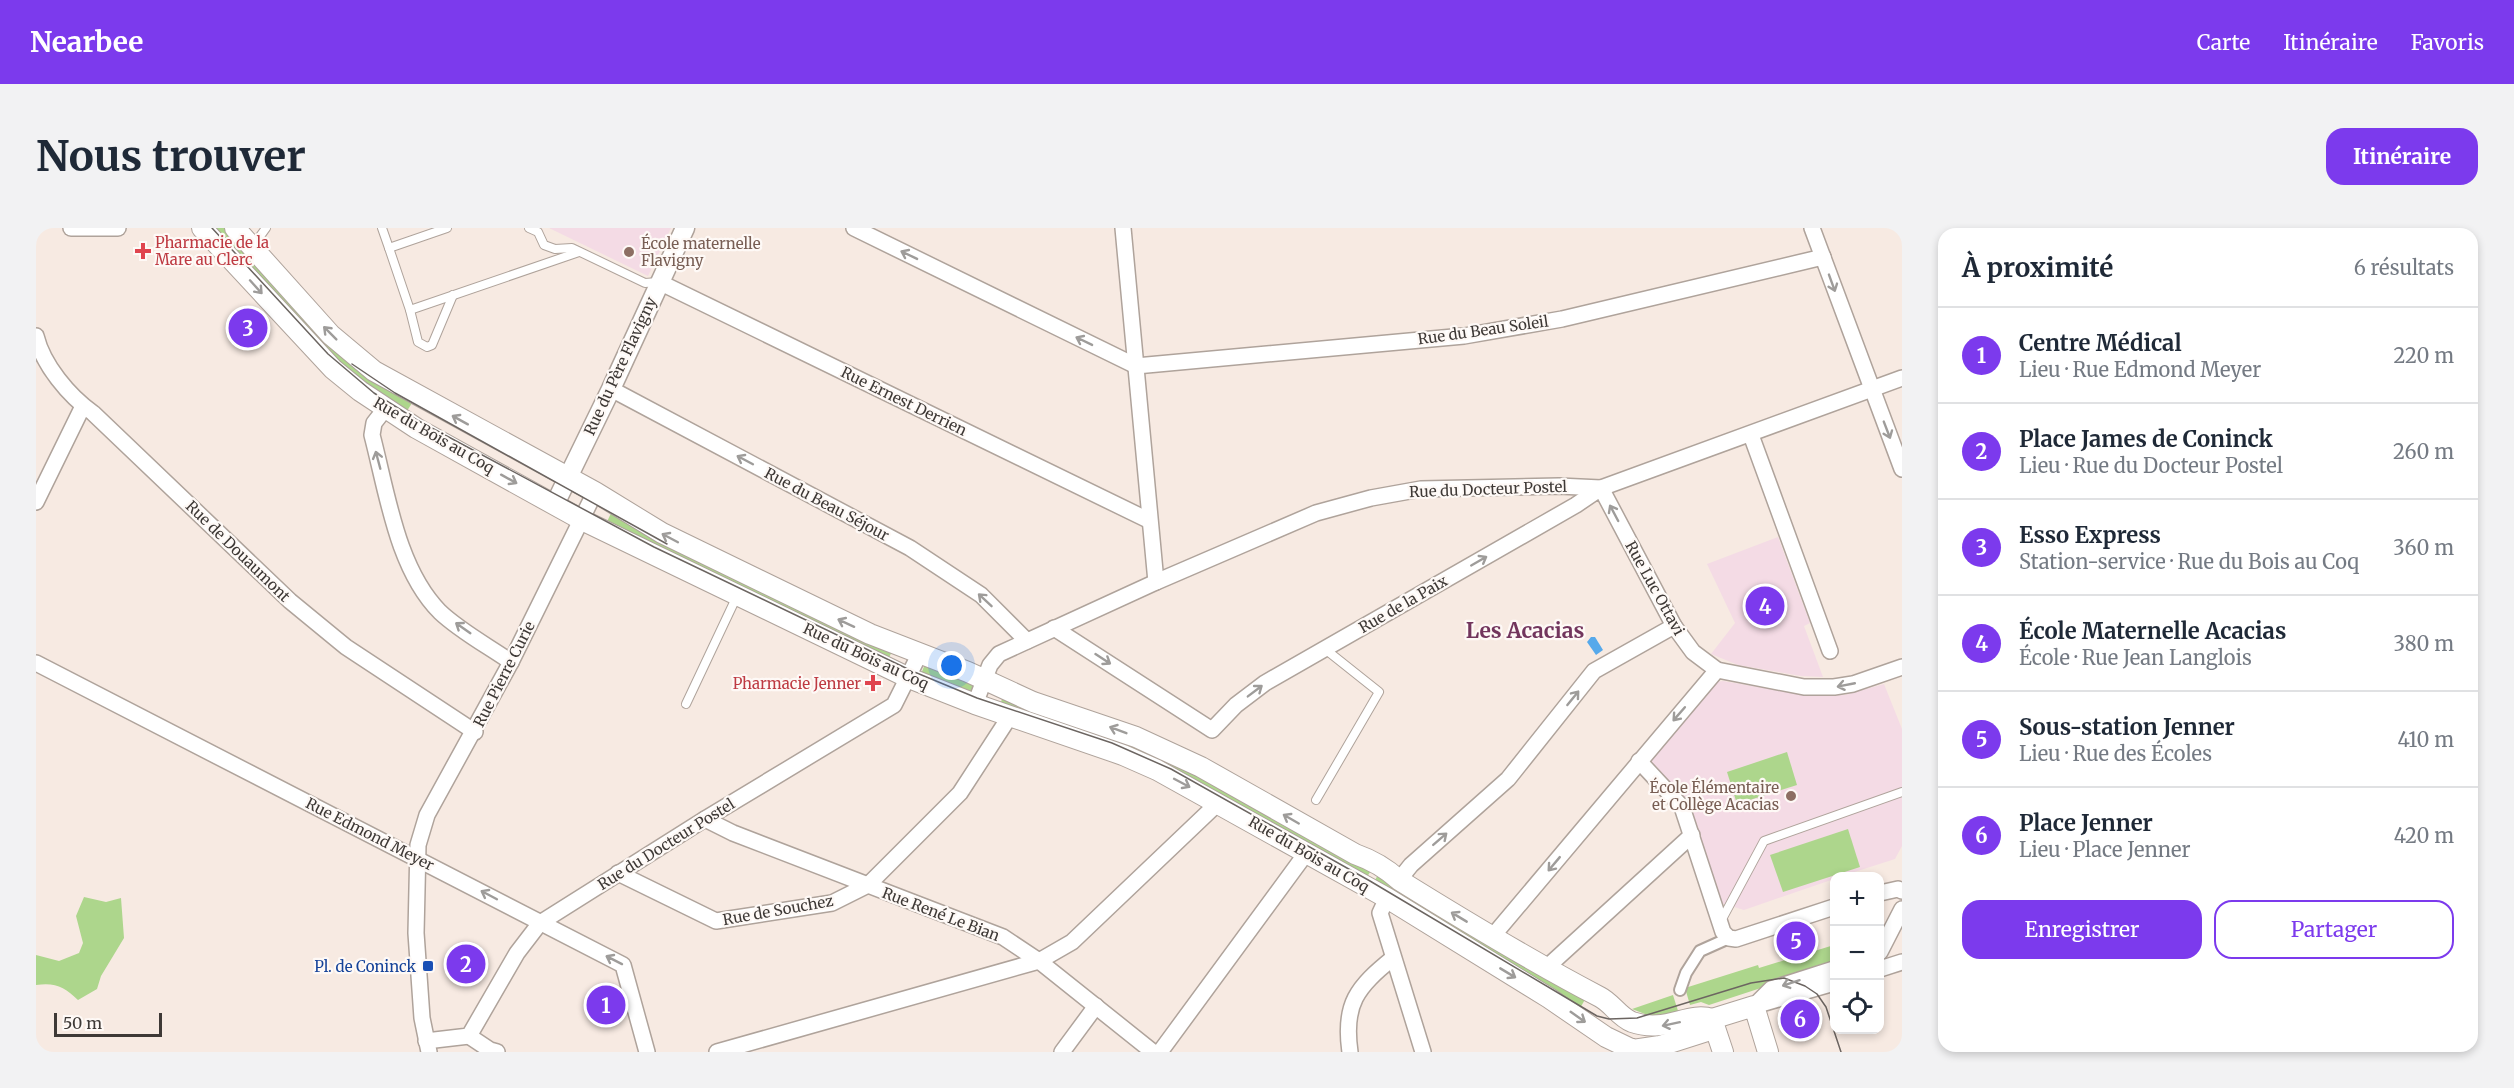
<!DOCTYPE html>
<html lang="fr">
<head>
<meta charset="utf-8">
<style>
	:root { --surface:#fff; --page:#f2f2f3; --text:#1f2937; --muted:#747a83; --line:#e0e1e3; --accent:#7c3aed }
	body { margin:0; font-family:Merriweather,serif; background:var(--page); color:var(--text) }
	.controls { position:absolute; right:18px; bottom:18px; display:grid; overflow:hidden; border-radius:12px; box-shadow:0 3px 9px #0003 }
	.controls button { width:54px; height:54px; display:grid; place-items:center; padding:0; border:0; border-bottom:2px solid var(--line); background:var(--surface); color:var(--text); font:30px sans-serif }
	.scale { position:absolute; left:18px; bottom:15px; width:108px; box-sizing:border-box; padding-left:6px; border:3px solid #3e3936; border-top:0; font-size:16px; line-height:21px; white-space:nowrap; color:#3e3936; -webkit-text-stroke:4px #fef9f6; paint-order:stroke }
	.you { position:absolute; left:916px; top:438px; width:21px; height:21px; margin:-15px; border:4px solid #fff; border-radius:50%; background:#1a73e8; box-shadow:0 0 0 9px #1a73e833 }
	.badge { display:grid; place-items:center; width:39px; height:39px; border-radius:50%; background:var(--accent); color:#fff; font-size:20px; font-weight:700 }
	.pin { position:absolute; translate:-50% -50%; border:3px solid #fff; box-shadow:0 2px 6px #0006 }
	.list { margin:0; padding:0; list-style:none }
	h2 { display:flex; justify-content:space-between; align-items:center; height:78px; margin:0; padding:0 24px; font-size:26px }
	h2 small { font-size:20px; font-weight:400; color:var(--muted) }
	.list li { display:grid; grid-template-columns:39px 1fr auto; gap:18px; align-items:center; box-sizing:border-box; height:96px; padding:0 24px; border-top:2px solid var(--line) }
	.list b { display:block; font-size:22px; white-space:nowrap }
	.list p { margin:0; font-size:20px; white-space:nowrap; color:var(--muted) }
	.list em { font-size:20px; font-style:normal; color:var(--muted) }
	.actions { display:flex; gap:12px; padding:18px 24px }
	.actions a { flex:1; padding:14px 0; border:2px solid var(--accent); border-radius:18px; text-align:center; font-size:21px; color:var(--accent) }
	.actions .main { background:var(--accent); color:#fff }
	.icon { flex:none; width:33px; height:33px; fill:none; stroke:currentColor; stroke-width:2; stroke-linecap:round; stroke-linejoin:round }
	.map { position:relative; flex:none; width:1866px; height:824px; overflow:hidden; border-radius:18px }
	header { display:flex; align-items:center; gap:36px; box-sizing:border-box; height:84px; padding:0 30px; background:var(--accent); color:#fff }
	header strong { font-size:28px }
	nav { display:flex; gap:33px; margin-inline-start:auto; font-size:21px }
	.intro { display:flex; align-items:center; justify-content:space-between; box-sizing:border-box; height:144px; padding:0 36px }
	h1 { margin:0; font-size:42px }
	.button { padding:15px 27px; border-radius:18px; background:var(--accent); color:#fff; font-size:21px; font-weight:700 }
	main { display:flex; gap:36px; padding:0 36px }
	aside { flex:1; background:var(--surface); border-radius:18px; box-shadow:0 3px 9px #0003 }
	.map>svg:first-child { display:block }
	.education { fill:#f4dbe5 }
	.green { fill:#add68c }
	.water { fill:#56a9eb }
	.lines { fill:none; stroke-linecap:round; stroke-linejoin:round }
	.service-casing { stroke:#afa39b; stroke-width:10 }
	.pedestrian-casing { stroke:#afa39b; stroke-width:14 }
	.minor-casing { stroke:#afa39b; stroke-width:18 }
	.tertiary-casing { stroke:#afa39b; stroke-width:21 }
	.secondary-casing { stroke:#afa39b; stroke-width:22 }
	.service { stroke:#fff; stroke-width:8 }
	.pedestrian { stroke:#fff; stroke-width:10 }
	.minor { stroke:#fff; stroke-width:15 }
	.tertiary { stroke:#fff; stroke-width:18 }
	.secondary { stroke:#fff; stroke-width:20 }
	.tram { stroke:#6c6561; stroke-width:1.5 }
	.oneway { stroke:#9e9c9a }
	.health-dot { fill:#e0444e; stroke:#fef9f6; stroke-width:2 }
	.education-dot { fill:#8d6e63; stroke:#fef9f6; stroke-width:2 }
	.transit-dot { fill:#1a4fb4; stroke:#fef9f6; stroke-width:2 }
	.labels { text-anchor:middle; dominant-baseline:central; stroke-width:4.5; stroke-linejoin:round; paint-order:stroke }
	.health-label { font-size:15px; fill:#be3a42; stroke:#fef9f6; text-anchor:start }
	.education-label { font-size:15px; fill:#785e54; stroke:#fef9f6; text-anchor:start }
	.street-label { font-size:15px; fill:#3e3936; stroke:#fef9f6 }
	.transit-label { font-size:15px; fill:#164399; stroke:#fef9f6; text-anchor:end }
	.district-label { font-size:21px; font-weight:bold; fill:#72355d; stroke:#fef9f6 }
</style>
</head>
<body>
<header>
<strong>Nearbee</strong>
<nav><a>Carte</a><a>Itinéraire</a><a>Favoris</a></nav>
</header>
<div class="intro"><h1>Nous trouver</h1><a class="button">Itinéraire</a></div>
<main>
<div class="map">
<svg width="1866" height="824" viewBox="0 0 1866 824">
	<rect width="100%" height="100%" fill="#f7eae2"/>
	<g class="education">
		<polygon points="513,0 635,0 612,48"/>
		<polygon points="1742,309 1774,395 1768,398 1787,449 1765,448 1702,437 1675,426 1699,395 1671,336"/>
		<polygon points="1687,453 1774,468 1809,467 1848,456 1866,501 1866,618 1859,631 1806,648 1798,648 1798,651 1708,682 1685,675 1651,575 1613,534 1680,454"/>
	</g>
	<g class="green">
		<polygon points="171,0 191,0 379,170 368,188 309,145"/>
		<polygon points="577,281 858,419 851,434 569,298"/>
		<polygon points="889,436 938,456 934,465 885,446"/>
		<polygon points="968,464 1098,512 1338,638 1329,652 1144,548 963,481"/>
		<polygon points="1751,524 1761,557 1701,576 1691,544"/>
		<polygon points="1812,601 1824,639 1747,664 1734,627"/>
		<polygon points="1345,642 1552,766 1542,784 1336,657"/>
		<path d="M 48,669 L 70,674 L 85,670 L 88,710 L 65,748 L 61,761 L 42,772 C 29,759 19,754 0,757 L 0,727 L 23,733 L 43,725 L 47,715 L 40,688 Z"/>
		<polygon points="1798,717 1798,736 1673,777 1665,774 1654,777 1649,760 1722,737 1723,740"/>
		<polygon points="1637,767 1643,786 1614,788 1596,781"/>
	</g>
	<polygon class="water" points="1555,409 1559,409 1567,422 1560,427 1551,414"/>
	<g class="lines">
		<defs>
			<g id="service">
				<polyline points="346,0 353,20 411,0"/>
				<polyline points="493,0 502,4 508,17 519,21 536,20 609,55 622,54"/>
				<polyline points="217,18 230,0"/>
				<polyline points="353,20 374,82 543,24"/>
				<polyline points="374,82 382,114 391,119 396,117 417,67"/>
				<polyline points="650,476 701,368"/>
				<polyline points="1280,572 1343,464 1289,421"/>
				<polyline points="1685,693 1728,613 1866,564"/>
			</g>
			<polyline id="pedestrian" points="1644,762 1650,745 1664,723 1693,710"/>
			<g id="minor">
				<polyline points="35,0 82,0"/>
				<polyline points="818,0 1100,138 1428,108 1526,91 1787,29"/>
				<polyline points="1087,0 1120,354"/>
				<polyline points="1776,0 1866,241"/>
				<polyline points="623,54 1112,292"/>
				<path d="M 0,108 C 7,137 33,168 57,185 L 254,373 L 310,419 L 439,504"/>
				<polyline points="575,161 874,320 945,367 991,413"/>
				<path d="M 349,181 L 338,195 L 336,207 C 351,264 361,341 404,384 C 424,403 452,418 475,434"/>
				<polyline points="1715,207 1794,423"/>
				<polyline points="0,274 47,178"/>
				<polyline points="1018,400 1176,502 1200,477 1229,455 1540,277 1565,260 1638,398 1657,424 1681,442 1768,459 1798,459 1817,456 1866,439"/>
				<polyline points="0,435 587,737 611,824"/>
				<polyline points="939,476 954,437 963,426 1120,354 1280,285 1335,270 1385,261 1523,258 1565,260 1866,150"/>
				<polyline points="1603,533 1646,579 1687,704 1693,710 1700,711 1798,679"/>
				<polyline points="669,591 697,605 967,709 1003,733 1117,824"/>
				<polyline points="582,645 680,693 796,675 832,657 924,565 974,488"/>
				<polyline points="1363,652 1375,637 1472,551 1558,443 1638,398"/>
				<polyline points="1844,665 1862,661 1866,663"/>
				<polyline points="1351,670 1344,685 1387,824"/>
				<polyline points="1456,709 1681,442"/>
				<polyline points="1844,724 1866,681"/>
				<polyline points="1509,741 1656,607"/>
				<polyline points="1844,741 1866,734"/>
				<polyline points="1718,778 1735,761 1798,741"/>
				<polyline points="1718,778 1798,755"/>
				<polyline points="433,808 454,822 461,824"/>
				<polyline points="390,813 433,808 481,725 504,695 669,591 858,477 884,425"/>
				<polyline points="393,824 386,790 380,705 382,617 391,587 475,434 559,264"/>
				<polyline points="681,824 1003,733 1036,714 1182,575"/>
				<polyline points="1026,824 1060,778"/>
				<polyline points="1124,824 1271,624"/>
				<path d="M 1314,824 C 1307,776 1321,759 1357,730"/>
			</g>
			<polyline id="tertiary" points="519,276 575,161 649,0"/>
			<g id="secondary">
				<polyline points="166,0 297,141 324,163 380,200 546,292 873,450 939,476 1087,527 1121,542 1351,670 1513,770 1570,809 1597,822 1624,818 1671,803 1676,791"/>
				<path d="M 199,0 L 295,107 L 338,143 L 559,264 L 626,305 L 834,406 L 932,444 L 997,474 L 1100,509 L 1165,539 L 1319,626 C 1336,632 1349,639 1363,652 C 1429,693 1495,733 1564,769 C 1576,775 1583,789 1596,794 C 1630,806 1652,783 1676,791"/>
				<polyline points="1676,791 1718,778 1732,824"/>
				<polyline points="1676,791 1687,824"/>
			</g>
		</defs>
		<use href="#service" class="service-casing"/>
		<use href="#pedestrian" class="pedestrian-casing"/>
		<use href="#minor" class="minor-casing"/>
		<use href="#tertiary" class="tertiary-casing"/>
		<use href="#secondary" class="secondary-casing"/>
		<use href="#service" class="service"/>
		<use href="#pedestrian" class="pedestrian"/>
		<use href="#minor" class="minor"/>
		<use href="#tertiary" class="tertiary"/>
		<use href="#secondary" class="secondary"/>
		<g class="tram">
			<polyline points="176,0 292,126 338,165 381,192 618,319 876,443 941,470 1076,515 1135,541 1334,653 1561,788 1573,791 1601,790 1715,755 1748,750 1769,758 1781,766 1790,779 1805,824"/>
			<polyline points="316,136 359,165 631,316"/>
		</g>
	</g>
	<defs><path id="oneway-shaft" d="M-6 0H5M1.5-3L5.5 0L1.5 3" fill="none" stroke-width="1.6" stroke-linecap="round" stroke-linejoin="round" transform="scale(1.5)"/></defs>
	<g class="oneway">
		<use href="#oneway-shaft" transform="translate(873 27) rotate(-154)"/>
		<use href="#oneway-shaft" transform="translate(1796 55) rotate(70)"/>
		<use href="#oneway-shaft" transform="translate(220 59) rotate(48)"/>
		<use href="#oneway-shaft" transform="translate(294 105) rotate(-135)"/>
		<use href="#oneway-shaft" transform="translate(1048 113) rotate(-154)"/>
		<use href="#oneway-shaft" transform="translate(424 192) rotate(-151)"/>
		<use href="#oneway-shaft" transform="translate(1851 202) rotate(69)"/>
		<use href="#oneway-shaft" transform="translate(342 232) rotate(-105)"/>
		<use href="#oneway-shaft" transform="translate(709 232) rotate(-152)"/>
		<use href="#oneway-shaft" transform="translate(473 251) rotate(29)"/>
		<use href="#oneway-shaft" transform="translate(1578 285) rotate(-118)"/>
		<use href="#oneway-shaft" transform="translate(634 310) rotate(-152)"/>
		<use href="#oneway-shaft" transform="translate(1443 333) rotate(-30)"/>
		<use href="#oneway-shaft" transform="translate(949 372) rotate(-137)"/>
		<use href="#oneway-shaft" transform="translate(810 395) rotate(-155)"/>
		<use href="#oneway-shaft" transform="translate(427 400) rotate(-145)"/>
		<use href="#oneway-shaft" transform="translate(1067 431) rotate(33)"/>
		<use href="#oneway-shaft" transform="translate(1810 457) rotate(169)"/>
		<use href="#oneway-shaft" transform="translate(1219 463) rotate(-37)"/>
		<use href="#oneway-shaft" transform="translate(1537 470) rotate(-51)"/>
		<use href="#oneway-shaft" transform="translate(1643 486) rotate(131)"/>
		<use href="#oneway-shaft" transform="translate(1082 502) rotate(-159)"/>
		<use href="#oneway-shaft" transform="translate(1146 555) rotate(28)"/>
		<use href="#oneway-shaft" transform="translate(1255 591) rotate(-150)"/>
		<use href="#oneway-shaft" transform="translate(1404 611) rotate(-41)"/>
		<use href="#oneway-shaft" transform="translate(1518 636) rotate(130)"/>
		<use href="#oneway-shaft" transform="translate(453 667) rotate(-152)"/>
		<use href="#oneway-shaft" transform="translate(1423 689) rotate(-149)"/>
		<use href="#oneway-shaft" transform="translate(578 732) rotate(-153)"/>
		<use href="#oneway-shaft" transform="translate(1472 745) rotate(31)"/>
		<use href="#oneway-shaft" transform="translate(1755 755) rotate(162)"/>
		<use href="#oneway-shaft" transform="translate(1542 789) rotate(35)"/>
		<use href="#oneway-shaft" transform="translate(1635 796) rotate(168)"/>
	</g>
	<g class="health-dot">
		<path d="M104 14h6v6h6v6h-6v6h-6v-6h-6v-6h6z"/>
		<path d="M834 446h6v6h6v6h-6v6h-6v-6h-6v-6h6z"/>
	</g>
	<g class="education-dot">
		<circle cx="593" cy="24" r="6"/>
		<circle cx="1755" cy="568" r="6"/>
	</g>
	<rect class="transit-dot" x="386" y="732" width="12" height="12" rx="3"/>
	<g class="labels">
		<g class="health-label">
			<text x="119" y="14">Pharmacie de la<tspan x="119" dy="17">Mare au Clerc</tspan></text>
			<text x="825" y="455" text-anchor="end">Pharmacie Jenner</text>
		</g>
		<g class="education-label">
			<text x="605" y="15">École maternelle<tspan x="605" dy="17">Flavigny</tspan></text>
			<text x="1743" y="559" text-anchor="end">École Élémentaire<tspan x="1743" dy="17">et Collège Acacias</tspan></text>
		</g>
		<g class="street-label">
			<text transform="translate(1447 102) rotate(-8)">Rue du Beau Soleil</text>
			<text transform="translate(584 138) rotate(-65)">Rue du Père Flavigny</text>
			<text transform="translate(868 173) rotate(26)">Rue Ernest Derrien</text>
			<text transform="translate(398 207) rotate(30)">Rue du Bois au Coq</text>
			<text transform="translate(1452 261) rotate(-2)">Rue du Docteur Postel</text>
			<text transform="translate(791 276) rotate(28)">Rue du Beau Séjour</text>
			<text transform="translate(202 323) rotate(44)">Rue de Douaumont</text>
			<text transform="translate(1619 360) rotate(61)">Rue Luc Ottavi</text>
			<text transform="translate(1367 376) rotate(-30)">Rue de la Paix</text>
			<text transform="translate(830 428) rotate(25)">Rue du Bois au Coq</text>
			<text transform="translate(468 446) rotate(-63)">Rue Pierre Curie</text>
			<text transform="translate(334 606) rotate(27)">Rue Edmond Meyer</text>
			<text transform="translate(630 616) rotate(-32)">Rue du Docteur Postel</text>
			<text transform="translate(1273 626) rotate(30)">Rue du Bois au Coq</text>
			<text transform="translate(742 682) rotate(-10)">Rue de Souchez</text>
			<text transform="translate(905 686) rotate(21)">Rue René Le Bian</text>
		</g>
		<g class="transit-label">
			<text x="380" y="738">Pl. de Coninck</text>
		</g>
		<g class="district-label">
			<text x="1489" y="402">Les Acacias</text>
		</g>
	</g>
</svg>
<div class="controls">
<button>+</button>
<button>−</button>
<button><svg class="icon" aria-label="locate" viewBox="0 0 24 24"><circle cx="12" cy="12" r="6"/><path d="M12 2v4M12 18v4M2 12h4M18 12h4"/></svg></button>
</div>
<div class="scale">50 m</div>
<div class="you"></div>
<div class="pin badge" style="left:570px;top:777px">1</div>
<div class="pin badge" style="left:430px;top:736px">2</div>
<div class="pin badge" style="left:212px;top:100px">3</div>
<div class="pin badge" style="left:1729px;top:378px">4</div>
<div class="pin badge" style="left:1760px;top:713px">5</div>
<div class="pin badge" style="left:1764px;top:791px">6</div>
</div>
<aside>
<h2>À proximité<small>6 résultats</small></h2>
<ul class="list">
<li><span class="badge">1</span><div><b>Centre Médical</b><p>Lieu · Rue Edmond Meyer</p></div><em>220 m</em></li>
<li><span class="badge">2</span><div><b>Place James de Coninck</b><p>Lieu · Rue du Docteur Postel</p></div><em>260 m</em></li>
<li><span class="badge">3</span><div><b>Esso Express</b><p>Station-service · Rue du Bois au Coq</p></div><em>360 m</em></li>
<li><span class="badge">4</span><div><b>École Maternelle Acacias</b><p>École · Rue Jean Langlois</p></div><em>380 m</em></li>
<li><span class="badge">5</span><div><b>Sous-station Jenner</b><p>Lieu · Rue des Écoles</p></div><em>410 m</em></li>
<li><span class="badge">6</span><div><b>Place Jenner</b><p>Lieu · Place Jenner</p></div><em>420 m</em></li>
</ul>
<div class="actions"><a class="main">Enregistrer</a><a>Partager</a></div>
</aside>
</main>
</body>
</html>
